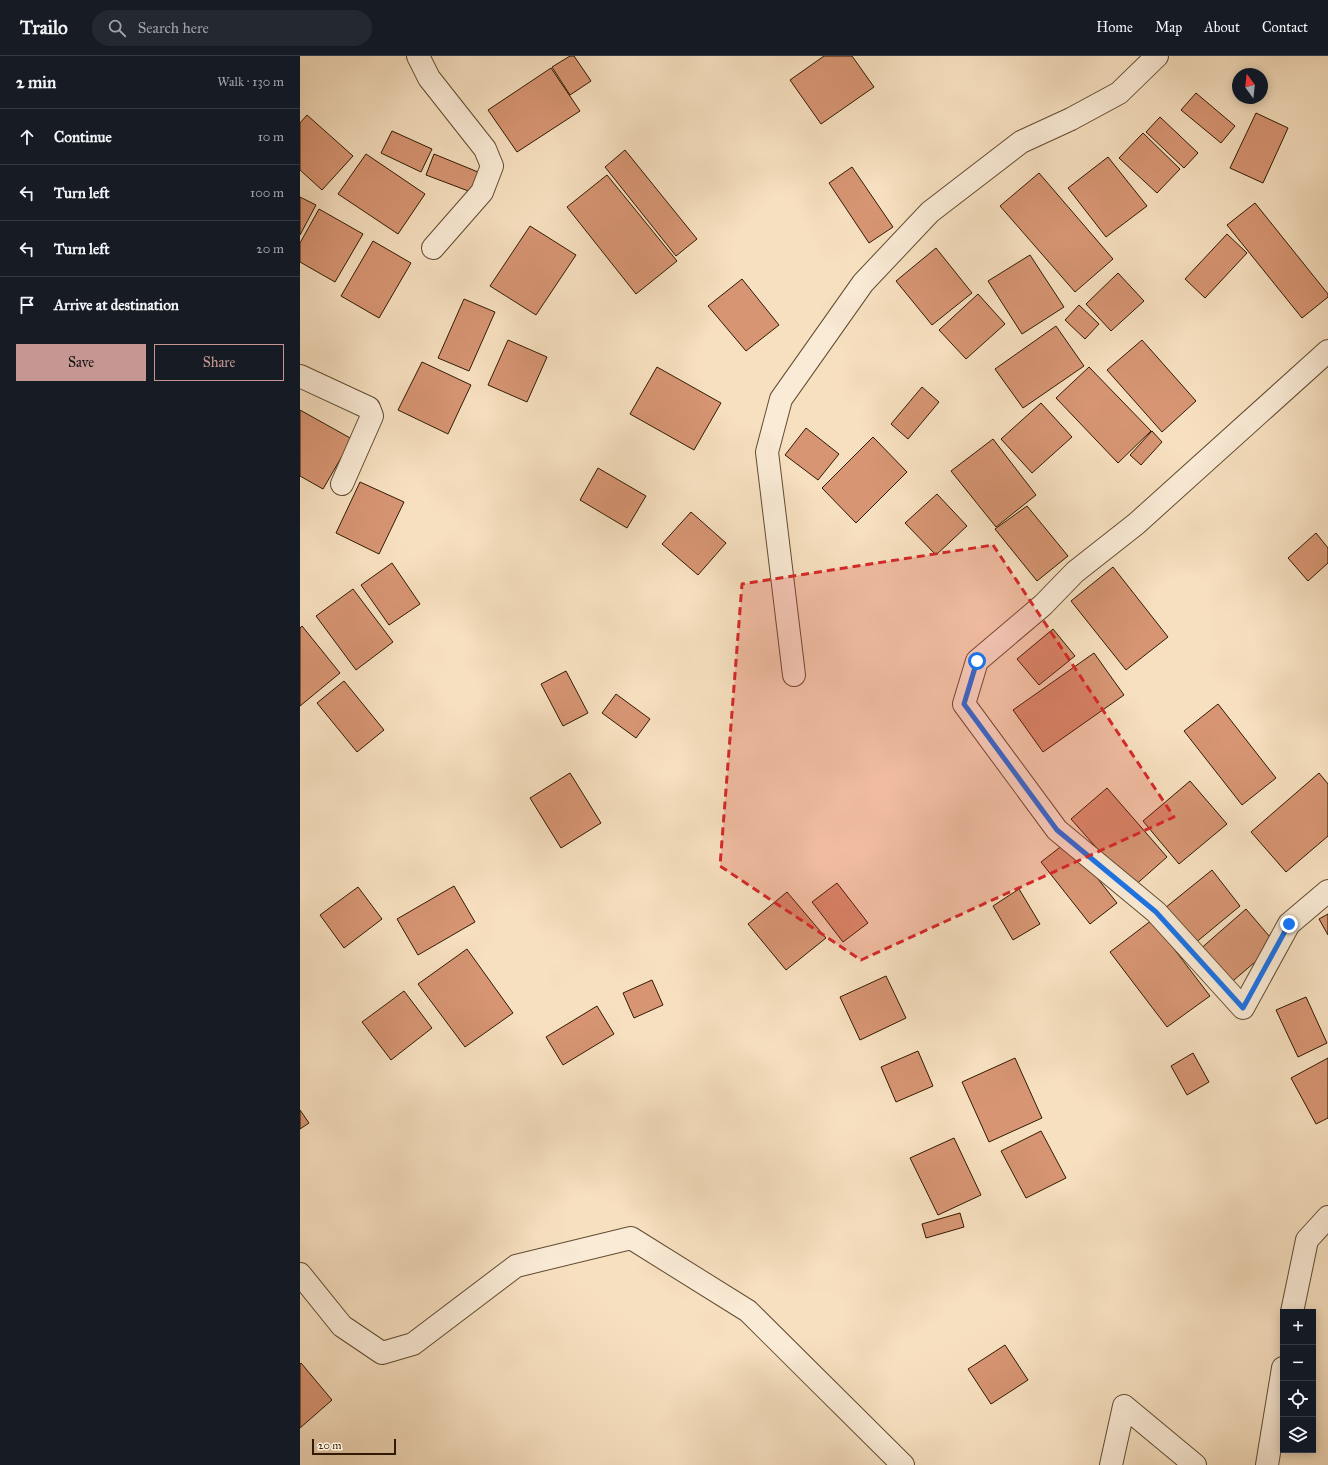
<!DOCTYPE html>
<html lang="en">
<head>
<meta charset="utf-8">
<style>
	:root { --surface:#171b24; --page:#242831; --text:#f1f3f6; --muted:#9ea1a6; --line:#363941; --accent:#c59692 }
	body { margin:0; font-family:"IM FELL Great Primer",serif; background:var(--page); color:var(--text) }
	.controls { position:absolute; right:12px; bottom:12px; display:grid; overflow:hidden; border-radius:0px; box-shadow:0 2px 10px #0003 }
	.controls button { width:36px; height:36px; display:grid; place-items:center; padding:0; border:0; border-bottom:1px solid var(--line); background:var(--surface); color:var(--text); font:20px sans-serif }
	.compass { position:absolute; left:932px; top:12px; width:36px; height:36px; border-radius:50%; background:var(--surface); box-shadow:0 2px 10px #0003; rotate:345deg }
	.scale { position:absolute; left:12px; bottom:10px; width:84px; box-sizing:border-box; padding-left:4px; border:2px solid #311a01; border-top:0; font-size:11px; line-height:14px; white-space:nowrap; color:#311a01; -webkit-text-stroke:3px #faebd6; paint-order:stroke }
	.stop { position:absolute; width:12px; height:12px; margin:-9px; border:3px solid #1a73e8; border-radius:50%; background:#fff }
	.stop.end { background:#1a73e8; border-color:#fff; box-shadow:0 1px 4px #0008 }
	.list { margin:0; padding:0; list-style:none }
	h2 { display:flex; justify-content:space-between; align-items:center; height:52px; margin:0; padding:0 16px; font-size:17px }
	h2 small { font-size:13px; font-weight:400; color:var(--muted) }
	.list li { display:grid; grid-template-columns:26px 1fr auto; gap:12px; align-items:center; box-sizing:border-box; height:56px; padding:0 16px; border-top:1px solid var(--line) }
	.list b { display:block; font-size:15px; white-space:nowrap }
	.list em { font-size:13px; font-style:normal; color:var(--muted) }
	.actions { display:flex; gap:8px; padding:12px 16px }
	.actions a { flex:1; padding:9px 0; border:1px solid var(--accent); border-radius:0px; text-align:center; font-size:14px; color:var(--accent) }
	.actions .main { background:var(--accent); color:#111 }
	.icon { flex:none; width:22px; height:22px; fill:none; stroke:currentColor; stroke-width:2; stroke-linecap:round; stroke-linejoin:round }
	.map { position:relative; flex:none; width:1028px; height:1409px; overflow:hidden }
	header { display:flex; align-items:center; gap:24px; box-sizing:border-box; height:56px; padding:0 20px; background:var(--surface); border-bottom:1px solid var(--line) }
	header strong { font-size:19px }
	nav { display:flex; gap:22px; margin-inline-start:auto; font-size:14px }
	.search { width:280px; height:36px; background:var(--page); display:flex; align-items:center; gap:10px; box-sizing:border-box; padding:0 14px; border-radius:22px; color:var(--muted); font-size:15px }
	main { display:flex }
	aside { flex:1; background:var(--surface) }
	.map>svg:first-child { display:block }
	.building { fill:#d79573; stroke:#311a01 }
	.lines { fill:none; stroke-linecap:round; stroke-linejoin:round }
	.street-casing { stroke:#624c31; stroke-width:24 }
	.street { stroke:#faebd6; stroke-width:22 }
	.route { stroke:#1a73e8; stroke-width:5 }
	.marked { fill:#d62828; fill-opacity:0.2; stroke:#d62828; stroke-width:3; stroke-dasharray:8 5; stroke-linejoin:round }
</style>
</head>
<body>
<header>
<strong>Trailo</strong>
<div class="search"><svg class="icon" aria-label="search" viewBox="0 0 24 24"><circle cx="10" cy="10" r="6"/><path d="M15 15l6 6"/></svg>Search here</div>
<nav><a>Home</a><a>Map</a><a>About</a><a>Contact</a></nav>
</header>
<main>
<aside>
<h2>2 min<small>Walk · 130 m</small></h2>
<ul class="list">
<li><svg class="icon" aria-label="ahead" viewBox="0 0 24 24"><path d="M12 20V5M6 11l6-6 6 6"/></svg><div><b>Continue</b></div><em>10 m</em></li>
<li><svg class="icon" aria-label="left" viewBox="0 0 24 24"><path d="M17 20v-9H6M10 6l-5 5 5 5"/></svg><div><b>Turn left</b></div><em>100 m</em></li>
<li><svg class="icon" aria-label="left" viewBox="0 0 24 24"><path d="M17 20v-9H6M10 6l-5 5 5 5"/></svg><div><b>Turn left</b></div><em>20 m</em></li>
<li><svg class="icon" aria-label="arrive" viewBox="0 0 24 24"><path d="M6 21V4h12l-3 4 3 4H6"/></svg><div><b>Arrive at destination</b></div></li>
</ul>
<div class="actions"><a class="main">Save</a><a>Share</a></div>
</aside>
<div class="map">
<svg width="1028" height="1409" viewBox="0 0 1028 1409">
	<rect width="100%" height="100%" fill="#f7e0c0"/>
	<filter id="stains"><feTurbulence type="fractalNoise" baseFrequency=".005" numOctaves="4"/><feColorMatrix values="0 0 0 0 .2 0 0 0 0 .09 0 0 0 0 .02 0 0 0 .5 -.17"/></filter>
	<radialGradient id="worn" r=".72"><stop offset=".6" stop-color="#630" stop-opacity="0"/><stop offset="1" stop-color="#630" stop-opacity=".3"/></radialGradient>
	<g class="building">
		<polygon points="270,0 274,0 291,25 270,39 252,11"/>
		<polygon points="524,0 552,0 574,31 521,68 490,24"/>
		<polygon points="251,12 280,55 217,96 188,54"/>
		<polygon points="896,37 935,70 921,87 881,54"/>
		<polygon points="956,57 988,72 963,127 930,112"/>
		<polygon points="7,59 53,100 22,134 0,114 0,67"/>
		<polygon points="860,61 898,97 884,112 846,76"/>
		<polygon points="92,75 132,93 121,116 81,97"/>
		<polygon points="843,77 880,113 857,137 819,102"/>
		<polygon points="325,94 397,183 376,200 305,111"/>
		<polygon points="66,98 125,138 98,178 38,138"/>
		<polygon points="134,98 178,116 171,136 126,119"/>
		<polygon points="808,101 847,150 806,181 768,132"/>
		<polygon points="552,111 593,171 569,187 529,127"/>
		<polygon points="739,117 813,203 775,236 700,150"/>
		<polygon points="307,119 377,205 336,238 267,151"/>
		<polygon points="0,141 16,149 0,179"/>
		<polygon points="955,147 1028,238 1028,241 1002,262 927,169"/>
		<polygon points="19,153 63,178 35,226 0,206 0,187"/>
		<polygon points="230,170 276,199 236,259 190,230"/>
		<polygon points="927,178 947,197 905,242 885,223"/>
		<polygon points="73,185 111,207 79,262 41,240"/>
		<polygon points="636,192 672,237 632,269 596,225"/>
		<polygon points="730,199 764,251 722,278 688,225"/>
		<polygon points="818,217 844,245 811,275 786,248"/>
		<polygon points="442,223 479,269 446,295 408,250"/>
		<polygon points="678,238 705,268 666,303 639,274"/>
		<polygon points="164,243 195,256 169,315 138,302"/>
		<polygon points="779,249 799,268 785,283 765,264"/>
		<polygon points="756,270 784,310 723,352 695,313"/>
		<polygon points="208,284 247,301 227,346 188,329"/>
		<polygon points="842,284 896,345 862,376 807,314"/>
		<polygon points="122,306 171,329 148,378 98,354"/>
		<polygon points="357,311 421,347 394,394 330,358"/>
		<polygon points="789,311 851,375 818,407 756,342"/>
		<polygon points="622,331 639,346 608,383 591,368"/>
		<polygon points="741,347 772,381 732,417 701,383"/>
		<polygon points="0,354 52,383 23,433 0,420"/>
		<polygon points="506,372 539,398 518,424 485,399"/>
		<polygon points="852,375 862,386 841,409 830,399"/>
		<polygon points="573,381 607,416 556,467 522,432"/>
		<polygon points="693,383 736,439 696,471 651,415"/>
		<polygon points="298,412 346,440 327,472 280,444"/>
		<polygon points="60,426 104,446 79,498 36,477"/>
		<polygon points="637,438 667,470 636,499 605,467"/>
		<polygon points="727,450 768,500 737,525 695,473"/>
		<polygon points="391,456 426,487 398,519 362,488"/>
		<polygon points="1016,477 1028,492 1028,507 1008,525 988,502"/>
		<polygon points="92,507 120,548 89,569 61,529"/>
		<polygon points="813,511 868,581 826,614 771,545"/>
		<polygon points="53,533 93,586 56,614 16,560"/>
		<polygon points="2,570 40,617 0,650 0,572"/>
		<polygon points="753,573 775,600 739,629 717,603"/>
		<polygon points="794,597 824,639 743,696 713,654"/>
		<polygon points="266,615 288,657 263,670 241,628"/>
		<polygon points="44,625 84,674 57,696 17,647"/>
		<polygon points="316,638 350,663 336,682 302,657"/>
		<polygon points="918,648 976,722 942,749 884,675"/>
		<polygon points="270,717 301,767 261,792 230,742"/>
		<polygon points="1019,717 1028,728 1028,780 986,816 951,776"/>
		<polygon points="890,725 927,768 879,808 843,765"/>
		<polygon points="807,732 867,801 832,832 771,763"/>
		<polygon points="768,785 817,847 790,868 741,806"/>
		<polygon points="912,814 940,850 894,888 865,852"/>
		<polygon points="537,827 568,867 543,886 512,846"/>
		<polygon points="154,830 175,866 118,899 97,863"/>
		<polygon points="58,831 82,863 44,892 20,859"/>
		<polygon points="719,833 740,868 713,884 693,850"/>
		<polygon points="487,836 526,882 486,914 448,868"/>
		<polygon points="946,853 976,888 927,930 898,895"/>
		<polygon points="1028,858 1028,879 1019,863"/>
		<polygon points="852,864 910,940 867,971 810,896"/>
		<polygon points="167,893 213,957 165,991 118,928"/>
		<polygon points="586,920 606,962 560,984 540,941"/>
		<polygon points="352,924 363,949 334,962 323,937"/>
		<polygon points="104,935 132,972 91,1004 62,966"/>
		<polygon points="1006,941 1027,987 998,1001 976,954"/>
		<polygon points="297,950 314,978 263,1009 246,981"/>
		<polygon points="618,995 633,1030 596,1046 581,1011"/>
		<polygon points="893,997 909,1026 887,1039 871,1010"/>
		<polygon points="715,1002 742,1062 689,1086 662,1026"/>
		<polygon points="1028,1002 1028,1062 1016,1068 991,1022"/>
		<polygon points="0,1054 9,1067 0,1073"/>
		<polygon points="741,1075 766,1122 726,1142 701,1095"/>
		<polygon points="654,1082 681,1139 638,1159 610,1102"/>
		<polygon points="660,1157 664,1171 626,1182 622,1168"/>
		<polygon points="705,1289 728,1324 691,1348 668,1313"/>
		<polygon points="1,1307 32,1344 0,1372 0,1308"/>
	</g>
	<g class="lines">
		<defs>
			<g id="street">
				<polyline points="118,0 129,22 185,93 192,110 182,136 133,192"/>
				<polyline points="1028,295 836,468 775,516 743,549 677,605 664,648 757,774 856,856 943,952 989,868 1028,835"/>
				<polyline points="0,320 69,352 72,360 42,428"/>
				<polyline points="494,619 467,396 481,343 563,227 630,156 721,86 771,63 819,37 857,0"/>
				<polyline points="0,1218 42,1270 82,1297 113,1288 216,1210 331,1182 448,1255 603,1409"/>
				<polyline points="992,1256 1007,1184 1028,1161"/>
				<polyline points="811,1409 824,1350 895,1409"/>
				<polyline points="967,1409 983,1312"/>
			</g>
		</defs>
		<use href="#street" class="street-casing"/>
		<use href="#street" class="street"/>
	</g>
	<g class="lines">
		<polyline class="route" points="677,605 664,648 757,774 856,856 943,952 989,868"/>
	</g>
	<path class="marked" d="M 693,489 L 874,761 L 561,904 L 420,810 L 442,528 Z"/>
	<rect width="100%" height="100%" filter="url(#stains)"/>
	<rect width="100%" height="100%" fill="url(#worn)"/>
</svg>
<div class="controls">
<button>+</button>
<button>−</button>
<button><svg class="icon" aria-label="locate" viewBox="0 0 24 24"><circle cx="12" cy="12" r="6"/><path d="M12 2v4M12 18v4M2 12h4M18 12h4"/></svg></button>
<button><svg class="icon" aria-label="layers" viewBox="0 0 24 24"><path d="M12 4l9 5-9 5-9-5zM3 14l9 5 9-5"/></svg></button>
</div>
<svg class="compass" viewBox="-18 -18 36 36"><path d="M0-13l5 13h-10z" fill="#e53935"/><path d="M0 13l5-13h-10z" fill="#9ea1a6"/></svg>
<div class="scale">20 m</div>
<div class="stop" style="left:677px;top:605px"></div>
<div class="stop end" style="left:989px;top:868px"></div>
</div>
</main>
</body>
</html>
